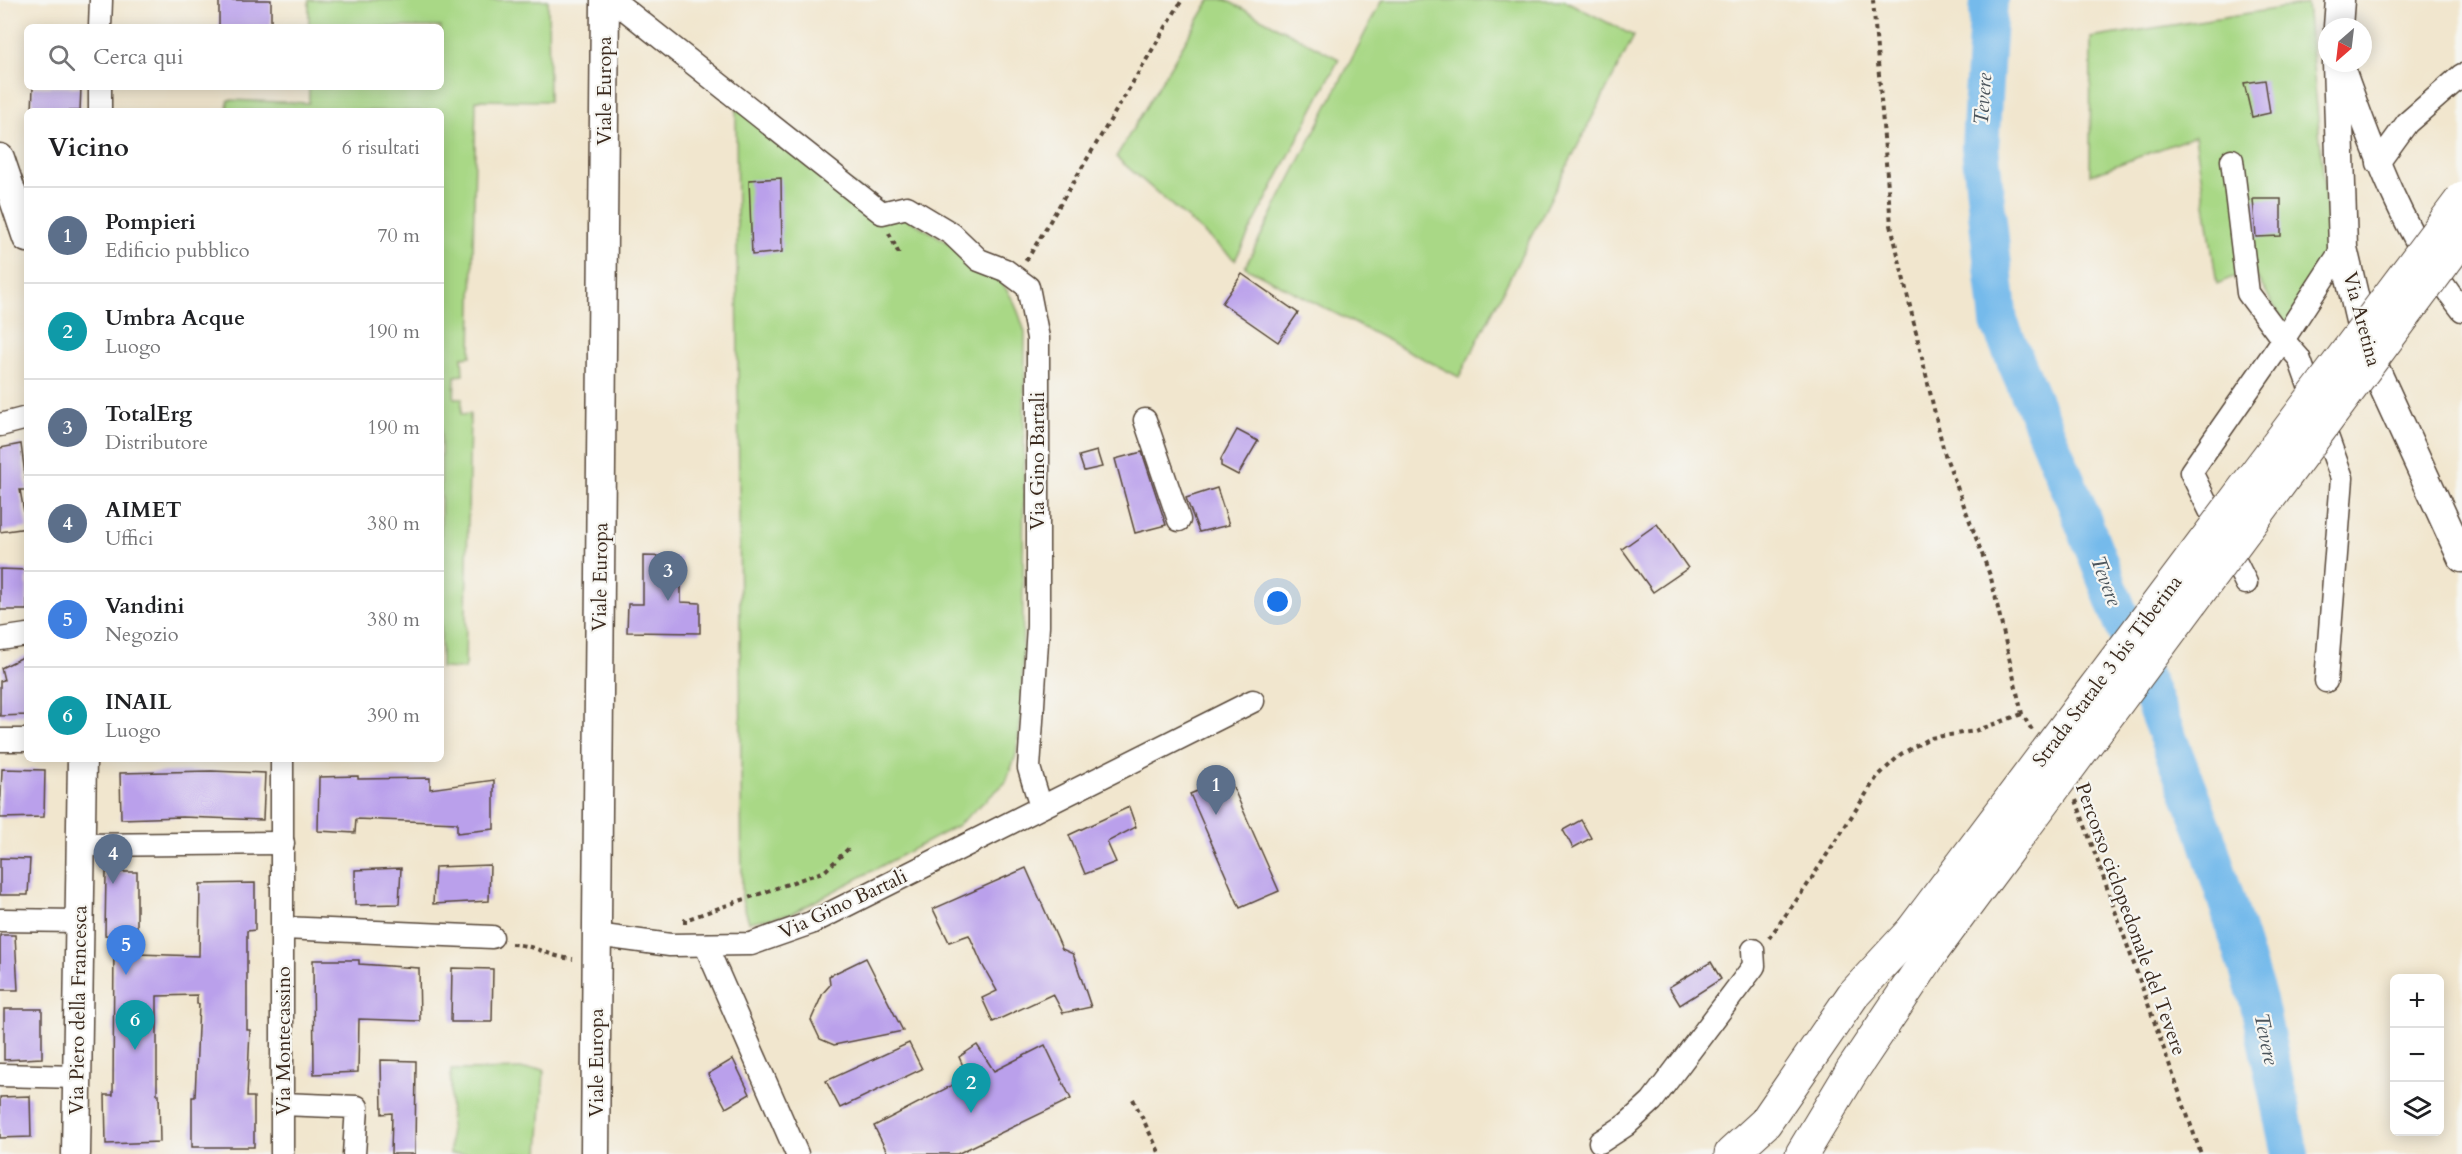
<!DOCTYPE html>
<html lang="it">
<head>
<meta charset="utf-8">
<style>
	:root { --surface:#fff; --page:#f2f2f2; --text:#202124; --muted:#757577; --line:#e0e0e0; --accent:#2563eb }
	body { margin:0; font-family:Cardo,serif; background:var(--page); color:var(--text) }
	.controls { position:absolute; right:18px; bottom:18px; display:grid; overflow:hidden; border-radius:9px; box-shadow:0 3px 15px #0003 }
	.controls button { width:54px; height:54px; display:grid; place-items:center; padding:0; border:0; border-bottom:2px solid var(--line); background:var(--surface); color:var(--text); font:30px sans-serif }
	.compass { position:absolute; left:2318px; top:18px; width:54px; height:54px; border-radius:50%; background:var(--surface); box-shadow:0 3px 15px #0003; rotate:208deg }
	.you { position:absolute; left:1278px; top:602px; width:21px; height:21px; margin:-15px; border:4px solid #fff; border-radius:50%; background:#1a73e8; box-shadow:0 0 0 9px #1a73e833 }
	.badge { display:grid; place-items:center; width:39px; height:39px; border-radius:50%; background:var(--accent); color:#fff; font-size:20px; font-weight:700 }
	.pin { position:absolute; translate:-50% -50px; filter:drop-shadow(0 2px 3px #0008) }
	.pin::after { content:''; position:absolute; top:32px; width:21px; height:18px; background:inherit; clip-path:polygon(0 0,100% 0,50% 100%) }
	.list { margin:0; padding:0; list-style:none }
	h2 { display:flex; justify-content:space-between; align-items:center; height:78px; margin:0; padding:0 24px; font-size:26px }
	h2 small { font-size:20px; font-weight:400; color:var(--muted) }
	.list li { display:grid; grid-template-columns:39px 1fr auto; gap:18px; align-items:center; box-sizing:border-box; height:96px; padding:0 24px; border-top:2px solid var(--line) }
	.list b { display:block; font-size:22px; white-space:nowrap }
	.list p { margin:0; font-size:20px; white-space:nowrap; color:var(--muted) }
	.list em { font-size:20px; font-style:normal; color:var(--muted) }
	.icon { flex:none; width:33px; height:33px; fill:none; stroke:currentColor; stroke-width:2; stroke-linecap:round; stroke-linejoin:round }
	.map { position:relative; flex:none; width:2462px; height:1154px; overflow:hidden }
	.search { position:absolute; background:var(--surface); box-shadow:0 3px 15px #0003; left:24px; top:24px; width:420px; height:66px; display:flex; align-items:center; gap:15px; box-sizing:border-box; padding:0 21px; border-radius:9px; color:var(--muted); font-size:22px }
	.panel { position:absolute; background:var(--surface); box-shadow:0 3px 15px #0003; left:24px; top:108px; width:420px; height:654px; border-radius:9px }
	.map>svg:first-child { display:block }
	.green { fill:#a9d886; stroke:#728152; stroke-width:1.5 }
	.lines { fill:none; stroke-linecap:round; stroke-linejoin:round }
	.river { stroke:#74baeb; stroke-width:38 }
	.building { fill:#baa0eb }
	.minor-casing { stroke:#564638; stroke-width:25 }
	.major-casing { stroke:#564638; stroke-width:31 }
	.highway-casing { stroke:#564638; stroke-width:35 }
	.path { stroke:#564638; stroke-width:4; stroke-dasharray:4.5 4.5; stroke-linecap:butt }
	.minor { stroke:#fff; stroke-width:22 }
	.major { stroke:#fff; stroke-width:28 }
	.highway { stroke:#fff; stroke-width:33 }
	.highway-bridge-casing { stroke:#564638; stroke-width:35; stroke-linecap:butt }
	.highway-bridge { stroke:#fff; stroke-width:33 }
	.labels { text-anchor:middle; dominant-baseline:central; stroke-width:4.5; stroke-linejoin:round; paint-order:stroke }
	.street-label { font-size:20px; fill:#3b2a1e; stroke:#f6f6f2 }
	.water-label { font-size:21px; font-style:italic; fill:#4c555c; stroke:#f6f6f2 }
</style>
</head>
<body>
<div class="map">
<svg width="2462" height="1154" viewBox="0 0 2462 1154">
	<rect width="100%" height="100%" fill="#f6f6f2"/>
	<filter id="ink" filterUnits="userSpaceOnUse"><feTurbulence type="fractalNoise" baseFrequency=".0167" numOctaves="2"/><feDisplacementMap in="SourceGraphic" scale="12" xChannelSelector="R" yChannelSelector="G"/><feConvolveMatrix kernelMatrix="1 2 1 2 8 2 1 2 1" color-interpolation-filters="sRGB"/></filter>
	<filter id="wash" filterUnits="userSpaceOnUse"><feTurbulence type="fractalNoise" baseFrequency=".008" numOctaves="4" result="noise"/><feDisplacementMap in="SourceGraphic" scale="24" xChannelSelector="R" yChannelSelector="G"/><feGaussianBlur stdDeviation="1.35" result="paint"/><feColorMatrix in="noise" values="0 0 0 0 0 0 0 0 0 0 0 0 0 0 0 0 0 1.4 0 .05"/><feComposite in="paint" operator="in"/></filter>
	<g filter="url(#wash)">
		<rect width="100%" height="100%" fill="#f1e6ce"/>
		<g class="green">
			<polygon points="309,0 548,0 549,101 476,100 471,356 462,357 463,375 455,376 454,398 462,398 461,415 470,414 465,669 441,668 441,111 227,111 228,100 309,103 309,87 441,87 441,27 309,27"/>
			<polygon points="1210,0 1226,0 1339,59 1235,260 1116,157"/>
			<polygon points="1382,0 1564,0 1634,36 1459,377 1245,267"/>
			<polygon points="2307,4 2330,245 2286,326 2252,269 2217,284 2195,136 2090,175 2091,38"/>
			<path d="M 736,108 C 791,143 845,181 901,215 C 932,234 969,251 996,277 C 1012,293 1019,312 1025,333 L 1022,711 L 1016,755 L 1006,782 L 957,826 L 791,914 L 749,922 L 742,900 Z"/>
			<polygon points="544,1069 539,1154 450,1154 451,1070"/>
		</g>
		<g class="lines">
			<polyline class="river" points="1989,0 1980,147 1999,322 2075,501 2204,830 2258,1000 2290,1154"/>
		</g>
		<g id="blocks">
			<g class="building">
				<rect x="219" y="0" width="52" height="27"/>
				<polygon points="2265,80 2270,113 2252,117 2244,83"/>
				<polygon points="33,87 81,87 80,111 32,111"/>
				<polygon points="781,178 782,252 752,255 749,180"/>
				<polygon points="2253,199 2281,199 2281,236 2256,237"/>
				<polygon points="1242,274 1298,313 1278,342 1222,303"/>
				<polygon points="1237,430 1258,441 1238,475 1221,466 1221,459"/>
				<polygon points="21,444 27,490 20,490 27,528 0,532 0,448"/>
				<polygon points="1097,451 1102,467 1084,471 1079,456"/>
				<polygon points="1142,452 1166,525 1135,533 1115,459"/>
				<polygon points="1217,488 1229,525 1199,532 1186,498"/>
				<polygon points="1657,524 1688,568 1653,592 1622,549"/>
				<polygon points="643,556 681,557 681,602 700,603 700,633 627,632 628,604 643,604"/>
				<polygon points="0,569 27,570 27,610 0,610"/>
				<polygon points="27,655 27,715 0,716 0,681 4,680 1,668"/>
				<polygon points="2,769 45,770 44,817 0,818"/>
				<polygon points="211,771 265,773 263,820 182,817 121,819 120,773"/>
				<polygon points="358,776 358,779 430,778 430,789 494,780 494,829 457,833 457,823 356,819 355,833 318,831 319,777"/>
				<polygon points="1229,778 1279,891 1240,908 1190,794"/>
				<polygon points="1129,807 1136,827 1107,842 1116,862 1085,874 1069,835"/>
				<polygon points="1581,820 1591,838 1573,848 1563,830"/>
				<polygon points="0,858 30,859 28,895 0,895"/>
				<polygon points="490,865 489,901 433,904 435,867"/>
				<polygon points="401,868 399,904 355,905 355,870"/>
				<polygon points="1026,868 1062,949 1073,954 1091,1007 1063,1013 1053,994 993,1022 982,998 997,991 983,966 969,935 949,942 933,909"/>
				<polygon points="106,872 137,872 137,954 199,956 200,884 255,883 255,930 247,931 247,1030 250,1030 247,1097 254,1097 254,1147 192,1147 192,1097 195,1097 199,1004 197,1004 197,995 157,996 157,1094 159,1094 160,1142 106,1144 105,1095 113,1095 114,936 105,935"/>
				<polygon points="0,935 15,935 18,990 0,990"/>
				<polygon points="866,958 903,1031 834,1045 820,1039 811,1020 823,993 830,985 829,976"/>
				<polygon points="313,960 359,960 359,964 419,968 420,1021 359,1019 358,1072 314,1074"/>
				<polygon points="1711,962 1721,979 1680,1005 1669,987"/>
				<polygon points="452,968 493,969 492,1022 451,1022"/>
				<polygon points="4,1009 42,1009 42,1058 4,1060"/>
				<polygon points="909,1043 922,1069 840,1108 826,1081"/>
				<polygon points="977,1045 994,1071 1045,1045 1071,1099 957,1154 888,1154 874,1126 968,1077 959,1057"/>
				<polygon points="733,1059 750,1094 726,1108 708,1074"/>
				<polygon points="381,1060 416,1061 415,1154 391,1154 392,1113 382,1114"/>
				<polygon points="30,1096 31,1137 0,1138 0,1097"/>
			</g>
		</g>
	</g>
	<g filter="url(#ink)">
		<use href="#blocks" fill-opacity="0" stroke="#564638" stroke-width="1.5"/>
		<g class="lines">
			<defs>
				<g id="minor">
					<polyline points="613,0 882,213 907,207 952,234 979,260 1005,270 1028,287 1038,338 1038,626 1029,768 1041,807"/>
					<polyline points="100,27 101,0"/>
					<path d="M 2342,64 C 2373,151 2404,237 2462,310"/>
					<polyline points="100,111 100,87"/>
					<polyline points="2232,160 2248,293 2283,340 2343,248"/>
					<polyline points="2378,163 2407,123 2462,75"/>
					<polyline points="1145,420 1179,520"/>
					<polyline points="0,425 27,418"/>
					<polyline points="2246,583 2191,472 2283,340 2299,358 2342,478 2326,681"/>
					<polyline points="0,639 27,635"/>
					<polyline points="0,740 27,740"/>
					<polyline points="282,759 282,1154"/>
					<polyline points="81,845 283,843"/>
					<polyline points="0,920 78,921"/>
					<polyline points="283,928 492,937"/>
					<polyline points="596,935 670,945 751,944 811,923 1253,701"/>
					<polyline points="706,946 797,1154"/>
					<polyline points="0,1075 76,1077"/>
					<polyline points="282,1104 357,1107 354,1154"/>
					<polyline points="1600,1142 1626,1125 1652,1101 1754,966 1753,950"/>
				</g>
				<g id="major">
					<polyline points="2338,27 2340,0"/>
					<polyline points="2337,63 2343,248 2367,351 2462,558"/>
					<polyline points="0,158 27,238"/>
					<polyline points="76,1154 82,759"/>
					<polyline points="595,1154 605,0"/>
				</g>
				<g id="highway">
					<polyline points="1731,1154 1765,1123 1853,995 1912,931"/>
					<polyline points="1802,1154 1852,1071 1934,949"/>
				</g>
			</defs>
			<use href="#minor" class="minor-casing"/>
			<use href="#major" class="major-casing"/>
			<use href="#highway" class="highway-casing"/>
			<g class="path">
				<polyline points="1873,0 1891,225 1944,452 1991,578 2022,714 2032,730"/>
				<polyline points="889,233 899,254"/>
				<polyline points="1025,260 1028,258 1182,0"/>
				<polyline points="2076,800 2201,1154"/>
				<polyline points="685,924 685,920 825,871 850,847"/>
				<polyline points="1769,938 1806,887 1877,777 1901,754 1930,738 1975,731 2022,714"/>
				<path d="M 511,944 C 536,945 549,957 573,959"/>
				<polyline points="1133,1099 1160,1154"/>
			</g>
			<use href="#minor" class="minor"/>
			<use href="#major" class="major"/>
			<use href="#highway" class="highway"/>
			<defs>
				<g id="highway-bridge">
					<polyline points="1912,931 2462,199"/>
					<polyline points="1934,949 2462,238"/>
				</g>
			</defs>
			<use href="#highway-bridge" class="highway-bridge-casing"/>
			<use href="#highway-bridge" class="highway-bridge"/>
		</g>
	</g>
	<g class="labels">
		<g class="street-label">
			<text transform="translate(604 91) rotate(-90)">Viale Europa</text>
			<text transform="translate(2362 319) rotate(75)">Via Aretina</text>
			<text transform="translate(1037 461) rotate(-90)">Via Gino Bartali</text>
			<text transform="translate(600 577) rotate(-89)">Viale Europa</text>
			<text transform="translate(2107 671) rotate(-53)">Strada Statale 3 bis Tiberina</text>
			<text transform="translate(843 904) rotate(-25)">Via Gino Bartali</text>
			<text transform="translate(2131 919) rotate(70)">Percorso ciclopedonale del Tevere</text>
			<text transform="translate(78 1010) rotate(-89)">Via Piero della Francesca</text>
			<text transform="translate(283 1041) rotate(-90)">Via Montecassino</text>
			<text transform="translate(596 1063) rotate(-90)">Viale Europa</text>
		</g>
		<g class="water-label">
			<text transform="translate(1983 99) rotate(-86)">Tevere</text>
			<text transform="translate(2106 581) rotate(69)">Tevere</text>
			<text transform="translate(2266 1039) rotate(78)">Tevere</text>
		</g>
	</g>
</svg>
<div class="controls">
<button>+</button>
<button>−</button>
<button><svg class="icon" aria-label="layers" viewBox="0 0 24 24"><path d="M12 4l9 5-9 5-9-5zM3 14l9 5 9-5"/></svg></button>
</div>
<svg class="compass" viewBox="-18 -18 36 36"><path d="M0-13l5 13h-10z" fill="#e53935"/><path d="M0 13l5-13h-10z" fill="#757577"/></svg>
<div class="you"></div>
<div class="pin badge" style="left:1216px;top:815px;background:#5c6f8a">1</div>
<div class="pin badge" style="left:971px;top:1113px;background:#0f9aa8">2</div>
<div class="pin badge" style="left:668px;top:601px;background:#5c6f8a">3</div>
<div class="pin badge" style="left:113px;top:884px;background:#5c6f8a">4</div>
<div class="pin badge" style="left:126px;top:975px;background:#3f7fe0">5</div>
<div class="pin badge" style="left:135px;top:1050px;background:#0f9aa8">6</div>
<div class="search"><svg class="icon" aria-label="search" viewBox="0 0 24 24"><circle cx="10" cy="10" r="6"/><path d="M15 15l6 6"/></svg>Cerca qui</div>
<section class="panel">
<h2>Vicino<small>6 risultati</small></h2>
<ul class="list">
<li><span class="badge" style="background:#5c6f8a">1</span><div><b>Pompieri</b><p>Edificio pubblico</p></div><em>70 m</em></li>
<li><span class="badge" style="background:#0f9aa8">2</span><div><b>Umbra Acque</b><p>Luogo</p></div><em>190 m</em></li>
<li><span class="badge" style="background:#5c6f8a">3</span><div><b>TotalErg</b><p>Distributore</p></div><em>190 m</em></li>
<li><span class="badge" style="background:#5c6f8a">4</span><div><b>AIMET</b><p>Uffici</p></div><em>380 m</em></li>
<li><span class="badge" style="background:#3f7fe0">5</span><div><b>Vandini</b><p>Negozio</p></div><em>380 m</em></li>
<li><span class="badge" style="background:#0f9aa8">6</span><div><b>INAIL</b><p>Luogo</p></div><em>390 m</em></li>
</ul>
</section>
</div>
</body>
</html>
